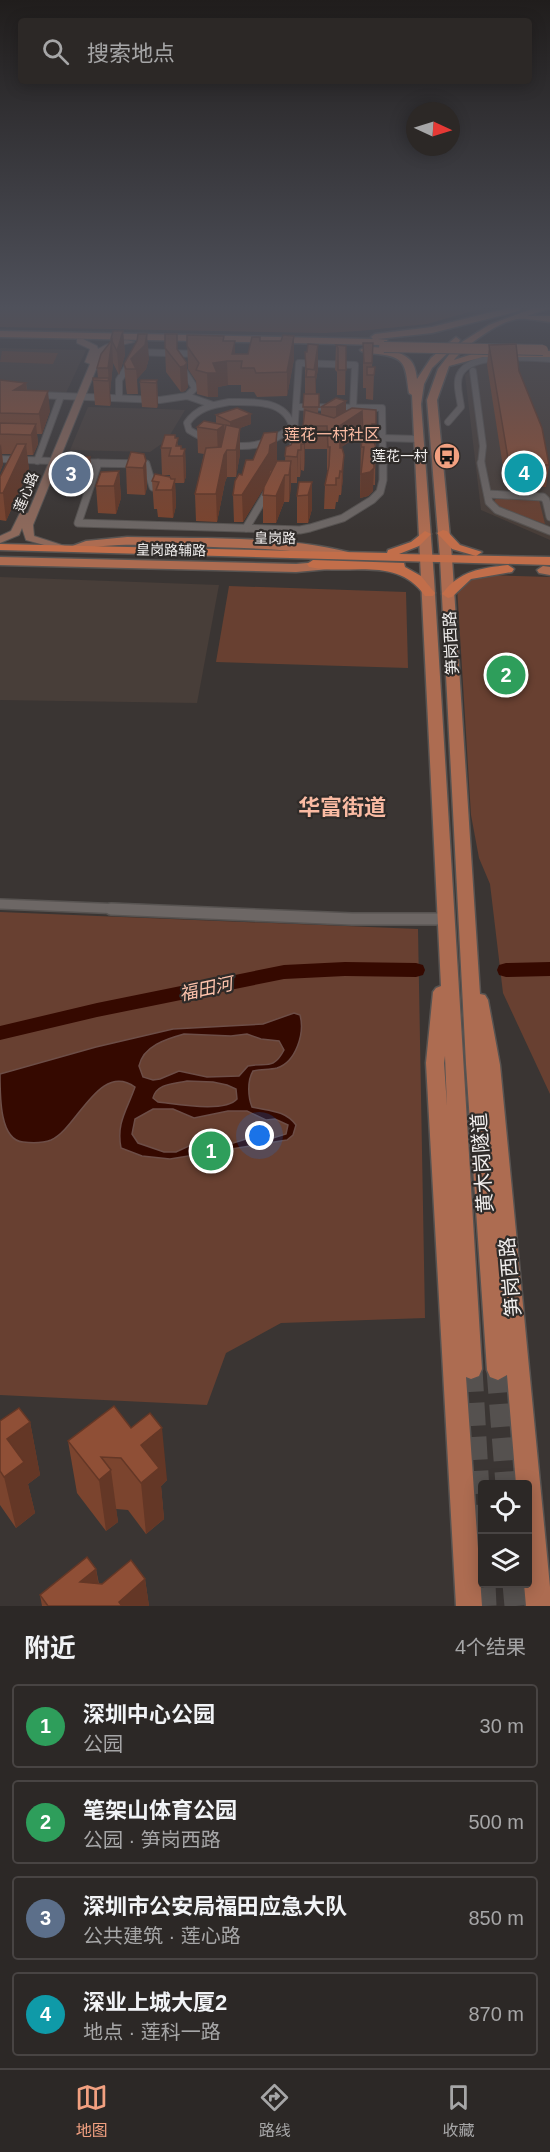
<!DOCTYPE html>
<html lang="zh">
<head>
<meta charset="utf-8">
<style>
	:root { --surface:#2c2826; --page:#383432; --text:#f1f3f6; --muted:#a6a6a7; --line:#484443; --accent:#f2a080 }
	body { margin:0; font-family:Helvetica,"Noto Sans SC",sans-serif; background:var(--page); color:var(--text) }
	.controls { position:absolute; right:18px; bottom:18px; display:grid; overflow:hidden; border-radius:6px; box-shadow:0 3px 15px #0003 }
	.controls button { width:54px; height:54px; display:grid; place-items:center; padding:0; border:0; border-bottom:2px solid var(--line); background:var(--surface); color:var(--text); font:30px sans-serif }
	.compass { position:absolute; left:406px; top:102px; width:54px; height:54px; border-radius:50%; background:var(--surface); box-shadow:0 3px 15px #0003; rotate:94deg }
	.you { position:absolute; left:260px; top:1136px; width:21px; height:21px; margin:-15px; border:4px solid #fff; border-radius:50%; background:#1a73e8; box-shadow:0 0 0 9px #1a73e833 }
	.badge { display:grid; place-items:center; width:39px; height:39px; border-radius:50%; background:var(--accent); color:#fff; font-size:20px; font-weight:700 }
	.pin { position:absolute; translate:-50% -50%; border:3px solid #fff; box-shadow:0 2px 6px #0006 }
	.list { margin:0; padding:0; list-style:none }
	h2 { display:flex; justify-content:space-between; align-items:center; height:78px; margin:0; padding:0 24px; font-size:26px }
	h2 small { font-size:20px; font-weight:400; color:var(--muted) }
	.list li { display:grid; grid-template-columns:39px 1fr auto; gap:18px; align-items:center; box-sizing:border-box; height:84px; margin:0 12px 12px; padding:0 12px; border:2px solid var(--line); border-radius:6px }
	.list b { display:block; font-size:22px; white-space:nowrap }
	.list p { margin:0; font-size:20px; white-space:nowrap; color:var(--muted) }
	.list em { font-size:20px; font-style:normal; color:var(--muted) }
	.icon { flex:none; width:33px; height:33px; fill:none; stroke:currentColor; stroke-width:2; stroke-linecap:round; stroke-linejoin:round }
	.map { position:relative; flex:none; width:550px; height:1606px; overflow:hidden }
	.search { position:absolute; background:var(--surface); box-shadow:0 3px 15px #0003; left:18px; right:18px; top:18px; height:66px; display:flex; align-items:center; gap:15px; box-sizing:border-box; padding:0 21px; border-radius:6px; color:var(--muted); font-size:22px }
	.sheet { height:462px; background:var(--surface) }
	nav { display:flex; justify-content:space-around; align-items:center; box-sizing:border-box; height:84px; border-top:2px solid var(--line); background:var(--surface); font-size:16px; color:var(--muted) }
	nav a { display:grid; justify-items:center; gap:3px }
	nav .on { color:var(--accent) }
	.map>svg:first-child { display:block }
	.built { fill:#483e39 }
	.green { fill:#684031 }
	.water { fill:#350900; stroke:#6d4e47; stroke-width:1.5; fill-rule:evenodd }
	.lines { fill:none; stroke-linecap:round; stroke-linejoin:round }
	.river { fill:#350900; fill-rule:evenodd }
	.primary-tunnel { stroke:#55514f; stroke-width:23; stroke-dasharray:23 11; stroke-linecap:butt }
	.minor-far3-casing { stroke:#575351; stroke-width:8 }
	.minor-far2-casing { stroke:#575351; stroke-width:9 }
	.minor-far1-casing { stroke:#575351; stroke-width:12 }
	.minor-casing { stroke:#575351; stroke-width:14 }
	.secondary-casing { stroke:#575351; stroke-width:2 }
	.primary-casing { stroke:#575351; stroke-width:3 }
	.trunk-casing { stroke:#575351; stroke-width:3 }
	.minor-far3 { stroke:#6d6765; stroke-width:6 }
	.minor-far2 { stroke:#6d6765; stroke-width:7 }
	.minor-far1 { stroke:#6d6765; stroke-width:9 }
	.minor { stroke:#6d6765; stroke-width:11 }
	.secondary { fill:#8d695b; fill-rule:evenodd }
	.primary { fill:#ad6c51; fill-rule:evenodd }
	.trunk { fill:#c26e4a; fill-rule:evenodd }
	.primary-bridge-casing { stroke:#575351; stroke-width:12; stroke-linecap:butt }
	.primary-bridge { stroke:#ad6c51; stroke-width:10 }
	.wall { fill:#7b442e }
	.shaded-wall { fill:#643726 }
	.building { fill:#8f4f36; stroke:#643726; stroke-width:1.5 }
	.labels { text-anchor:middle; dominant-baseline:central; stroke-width:4.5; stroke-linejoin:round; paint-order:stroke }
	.far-poi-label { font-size:14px; fill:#f1eeed; stroke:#2f2b29; text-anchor:end }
	.far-street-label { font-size:14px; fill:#f1eeed; stroke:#2f2b29 }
	.far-quarter-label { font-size:16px; fill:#fabba3; stroke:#2f2b29 }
	.street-label { font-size:16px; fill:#f1eeed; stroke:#2f2b29 }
	.water-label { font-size:18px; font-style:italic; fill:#ffc4ad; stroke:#2f2b29 }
	.near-street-label { font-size:20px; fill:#f1eeed; stroke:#2f2b29 }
	.district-label { font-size:22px; font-weight:bold; fill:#fabba3; stroke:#2f2b29 }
</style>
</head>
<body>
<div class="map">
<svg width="550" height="1606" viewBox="0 0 550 1606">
	<rect width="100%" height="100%" fill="#3a3533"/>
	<g class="built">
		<polygon points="0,348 86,350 66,393 0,392"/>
		<polygon points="498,360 550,361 550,540 481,510 465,375 477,364"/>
		<polygon points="88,407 163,409 185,410 167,440 150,452 70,450"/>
		<polygon points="0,577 219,585 197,703 0,700"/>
	</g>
	<g class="green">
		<polygon points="0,305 494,305 427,324 359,331 324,333 0,327"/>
		<polygon points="2,351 58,353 53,364 0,362"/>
		<polygon points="497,497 539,500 545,524 497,507 493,503"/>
		<polygon points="488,575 550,577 550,1094 503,993 490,884 479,858 471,815 457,586 464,579"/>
		<polygon points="229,586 406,592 408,668 216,662"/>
		<polygon points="0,912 418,929 425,1318 281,1323 226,1353 207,1405 0,1395"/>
	</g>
	<path class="water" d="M 294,1013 L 300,1015 C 305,1033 296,1062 277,1068 C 269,1070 261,1069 253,1071 C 247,1081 248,1097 252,1107 C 269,1111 285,1110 296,1125 L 293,1135 L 287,1140 L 170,1159 L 142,1156 L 121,1148 C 116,1123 127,1110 135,1087 C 99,1061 77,1129 51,1140 C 43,1143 32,1143 23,1142 C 0,1140 0,1098 0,1074 L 96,1047 L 173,1029 L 263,1024 ZM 184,1034 L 231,1036 L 247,1034 L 261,1039 L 279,1041 L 284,1050 C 273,1071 266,1062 248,1066 L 239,1076 L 207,1077 L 179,1071 L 160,1079 L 153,1080 L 143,1077 L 139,1066 C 143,1046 166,1039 184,1034 ZM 187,1081 L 213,1082 L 227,1085 L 236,1089 L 237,1099 C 225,1113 177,1104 158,1102 L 153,1098 C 157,1083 174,1084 187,1081 ZM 153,1109 L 173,1109 L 194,1118 L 228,1111 L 247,1111 L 266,1120 L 275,1119 L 288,1125 L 286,1134 L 273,1138 L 246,1139 L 230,1144 L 191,1145 L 176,1152 L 164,1152 L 138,1143 L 132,1134 L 135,1119 Z"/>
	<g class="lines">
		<g class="river">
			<polygon points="345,962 416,963 423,965 425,970 423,975 416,977 345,976 284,979 97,1017 0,1040 0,1026 97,1003 284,965"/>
			<polygon points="550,962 550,976 506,977 499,975 497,970 499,965 506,963"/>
		</g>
		<g class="primary-tunnel">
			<polyline points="471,1369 482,1561"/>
			<polyline points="498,1370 507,1484"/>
			<polyline points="484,1584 485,1606"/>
			<polyline points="514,1584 516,1606"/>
		</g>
		<defs>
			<g id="minor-far3">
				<polyline points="136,352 197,354"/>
				<polyline points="182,368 195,388 187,396"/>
				<polyline points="473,371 483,446 481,464"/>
				<polyline points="38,395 160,400 187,396 213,405"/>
				<polyline points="119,398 119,380 130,363"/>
				<path d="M 229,402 C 251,402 285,399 292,426 C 263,454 221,450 189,430 L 187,423 C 197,408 212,405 229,402 Z"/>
				<polyline points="297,407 382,408 383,464"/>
				<path d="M 448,422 L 461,407 C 460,397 455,383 460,374 C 471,352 529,358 550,359"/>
				<polyline points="383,438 418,439"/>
				<polyline points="293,448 299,363 355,365 353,408"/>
				<polyline points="0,459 78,462"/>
				<polyline points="37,461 61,396"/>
				<polyline points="92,463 146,464"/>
			</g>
			<g id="minor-far2">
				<polyline points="92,463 146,464 153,487"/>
				<polyline points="98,463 78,523 300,530 310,528 343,518 372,500 380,492 383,480 383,463"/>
				<polyline points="481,463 489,502 497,510 550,531"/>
				<polyline points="488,494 543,497 546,500 550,517"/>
				<polyline points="246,528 268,491"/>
			</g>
			<polyline id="minor-far1" points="0,904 147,910"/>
			<polyline id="minor" points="111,909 352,919 446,919"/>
			<path id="secondary" d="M 77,339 L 83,339 L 97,346 L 98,349 C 108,343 124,337 134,342 L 113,347 L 103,352 L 33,525 L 34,536 L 71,548 L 66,551 L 26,540 L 22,528 L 19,535 L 0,543 L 0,536 L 11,531 L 20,513 L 28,513 L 90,364 L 85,362 L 90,349 L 77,343 Z"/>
			<g id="primary">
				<path d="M 541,305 L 550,305 L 550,308 L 527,316 L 550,316 L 550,322 C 540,321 526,318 518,319 C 499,321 465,346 454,360 L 482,351 L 550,351 L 550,357 L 483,357 L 449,366 L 437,400 L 452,558 L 480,994 L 485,995 L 488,1000 L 500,1065 L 550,1587 L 550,1606 L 526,1606 L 524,1584 L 528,1584 L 528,1484 L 516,1484 L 507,1375 L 498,1380 L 490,1377 L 487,1370 L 466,1064 L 440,558 L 427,400 L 438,369 L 451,352 L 462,342 L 489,325 Z"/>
				<polygon points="516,306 520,309 519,311 432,333 378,339 387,340 387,344 384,345 0,337 0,331 373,339 371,337 375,334 432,327"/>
				<path d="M 456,337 L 460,340 L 459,342 L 432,368 L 424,384 L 421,404 L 434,578 L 482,1369 L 479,1376 L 471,1379 L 466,1377 L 482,1606 L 456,1606 L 426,1063 L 433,992 L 436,988 L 441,986 L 412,395 L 409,393 C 405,368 408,357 378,354 C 371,353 365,354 360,350 C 371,343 402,350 411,361 C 415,366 416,372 417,379 L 431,358 ZM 445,1056 L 447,1106 L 444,1063 Z"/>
				<path d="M 127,537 C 197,539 281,535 348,552 L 350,554 L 344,558 C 290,548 237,548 183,546 C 145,545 110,542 73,551 L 67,548 L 86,541 Z"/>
				<polygon points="0,557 296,564 330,561 336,565 330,569 296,572 0,565"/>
				<polygon points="543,566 550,567 550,575 539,573 537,570"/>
			</g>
			<g id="trunk">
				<polygon points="443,530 447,531 460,545 482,552 476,556 452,549 437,533"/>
				<polygon points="425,531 431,534 419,546 399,554 550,557 550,565 0,550 0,544 387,553 388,550 411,542"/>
				<path d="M 313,560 L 404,563 L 405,567 L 421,576 L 435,593 L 433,596 L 425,596 C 397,555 349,576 309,567 L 307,564 Z"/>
				<path d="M 508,565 L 514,569 L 512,572 L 471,579 L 452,597 L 448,598 L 442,594 C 459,571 481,568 508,565 Z"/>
			</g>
		</defs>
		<use href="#minor-far3" class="minor-far3-casing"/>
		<use href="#minor-far2" class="minor-far2-casing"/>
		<use href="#minor-far1" class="minor-far1-casing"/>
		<use href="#minor" class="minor-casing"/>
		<use href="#secondary" class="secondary-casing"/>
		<use href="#primary" class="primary-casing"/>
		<use href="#trunk" class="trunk-casing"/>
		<use href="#minor-far3" class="minor-far3"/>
		<use href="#minor-far2" class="minor-far2"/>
		<use href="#minor-far1" class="minor-far1"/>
		<use href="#minor" class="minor"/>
		<use href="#secondary" class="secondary"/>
		<use href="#primary" class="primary"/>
		<use href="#trunk" class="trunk"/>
		<defs>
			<polyline id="primary-bridge" points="384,347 543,350"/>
		</defs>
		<use href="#primary-bridge" class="primary-bridge-casing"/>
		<use href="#primary-bridge" class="primary-bridge"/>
	</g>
	<g class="wall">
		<polygon points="123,331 125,355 119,375 113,363 110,392 111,403 110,406 95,405 93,380 98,378 97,368 111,340"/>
		<polygon points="187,335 224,336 224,341 235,354 248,354 260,341 294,359 287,396 257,397 254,392 241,392 241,385 228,385 218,387 218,397 208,397 197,394 196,381 188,369"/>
		<polygon points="363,343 373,343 372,367 374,375 373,400 366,399 366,388 363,388"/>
		<polygon points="318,345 318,369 316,380 316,394 319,394 318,414 321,415 321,407 336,398 346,411 352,408 376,424 375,485 373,485 373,491 368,496 360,498 361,434 340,448 343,478 341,495 339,495 338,502 336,502 335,509 324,509 325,485 328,470 327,470 327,449 305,449 304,471 301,470 300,477 297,477 297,483 291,483 289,502 284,502 276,523 263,523 263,489 243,522 234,522 233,495 242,475 277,432 277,462 285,461 286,447 291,445 303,432 304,394 305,394 305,352 307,352"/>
		<polygon points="336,345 346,346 345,395 337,395 337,372 335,370"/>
		<polygon points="489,345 519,371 549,465 546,487 506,486 487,365"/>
		<polygon points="165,348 177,349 188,387 185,391 181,392 166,372"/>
		<polygon points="149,358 146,369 137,379 138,394 127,394 126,388 124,364"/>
		<polygon points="0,380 26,383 27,391 50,411 42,434 37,434 38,444 33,455 27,455 29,470 6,521 0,520 0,477 11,454 2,454 3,464 0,472"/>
		<polygon points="157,380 158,405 157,408 142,407 140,382"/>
		<polygon points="216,415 251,424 240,428 240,454 236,477 227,477 225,482 217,522 196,521 195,494 204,454 198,453 197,427 216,423"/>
		<polygon points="176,438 178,446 181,446 182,449 185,449 186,476 184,483 175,483 176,506 173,518 158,517 157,509 154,509 152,481 170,476 170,475 162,475 161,448"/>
		<polygon points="90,457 91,467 86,480 64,481 63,471"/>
		<polygon points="146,461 147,487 145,495 127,494 126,467"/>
		<polygon points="119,471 121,498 116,514 98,513 96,486"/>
		<polygon points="312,482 312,509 308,523 297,523 297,496"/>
		<polygon points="114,1406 167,1480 161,1486 164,1519 146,1534 128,1510 116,1509 118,1522 106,1531 77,1493 68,1441"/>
		<polygon points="0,1421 30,1422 40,1475 28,1484 35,1513 16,1528 0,1505"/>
		<polygon points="96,1569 99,1584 145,1579 149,1606 42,1606 40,1595"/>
	</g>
	<g class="shaded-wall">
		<polygon points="123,331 125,355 119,375 117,351"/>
		<polygon points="147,334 149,358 146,369 137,379 136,369 131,359"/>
		<polygon points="224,336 224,359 227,361 228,385 218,387 218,397 208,397 207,373 213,363"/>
		<polygon points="294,336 294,359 287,396 287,372"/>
		<polygon points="112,340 113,364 110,392 111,403 110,406 108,368"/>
		<polygon points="235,341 235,361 232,354"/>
		<polygon points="318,345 318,369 316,380 315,402 315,377 314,370"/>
		<polygon points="187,363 188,387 185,391 181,392 180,367"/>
		<polygon points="157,380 158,405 157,408 156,383"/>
		<polygon points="26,383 28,403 14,390"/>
		<polygon points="48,391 50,411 42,434 39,414"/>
		<polygon points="346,401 346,419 336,426 336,407"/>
		<polygon points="362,411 361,434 340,448 337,465 338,427"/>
		<polygon points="251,414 251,424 240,428 240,454 236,477 236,450 230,432 230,422"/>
		<polygon points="36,424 38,444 33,455 31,435"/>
		<polygon points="224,425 225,451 218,457 217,430"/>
		<polygon points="277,432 277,459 276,469 270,471 269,480 243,522 242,495"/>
		<polygon points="305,432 305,458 304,471 304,444"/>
		<polygon points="1,444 3,464 0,472 0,446"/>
		<polygon points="26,444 29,470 6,521 3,493"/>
		<polygon points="301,444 301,470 300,477 301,450"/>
		<polygon points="185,449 186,476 184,483 183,456"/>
		<polygon points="227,450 227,477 225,482 217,522 216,494 224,455"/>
		<polygon points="298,450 297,477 297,483 297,457"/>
		<polygon points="344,455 343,478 341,495 342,472"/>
		<polygon points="90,457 91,467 86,480 85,470"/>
		<polygon points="146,461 147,487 145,495 143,468"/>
		<polygon points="291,461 291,488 289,502 289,475"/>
		<polygon points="374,468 373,491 368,496 360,498 361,474"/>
		<polygon points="119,471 121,498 116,514 114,486"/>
		<polygon points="285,475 284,502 276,523 276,496"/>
		<polygon points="175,479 176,506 173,518 172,490"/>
		<polygon points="312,482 312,509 308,523 308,495"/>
		<polygon points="30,1422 40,1475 28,1484 35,1513 16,1528 4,1477 7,1439"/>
		<polygon points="162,1428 167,1480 161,1486 164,1519 146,1534 141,1483 141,1445"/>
		<polygon points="111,1470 118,1522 106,1531 99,1480"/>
		<polygon points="96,1569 102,1606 80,1582"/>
		<polygon points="145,1579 149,1606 119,1606 119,1602"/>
	</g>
	<g class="building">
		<polygon points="113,331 123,331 117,351 111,339"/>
		<polygon points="138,334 147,334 145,345 131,359 136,369 126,369 124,364 137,341"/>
		<polygon points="165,334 177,334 177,349 187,363 184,366 180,367 165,348"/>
		<polygon points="187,335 224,336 223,341 235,341 232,354 248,354 252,337 260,337 260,341 281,341 283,335 294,336 287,372 256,373 254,368 241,368 242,361 227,361 213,363 217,373 207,373 196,370 199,363 187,346"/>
		<polygon points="112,340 108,368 97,368 101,354"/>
		<polygon points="363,343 373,343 372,363 364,363"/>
		<polygon points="308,344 318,345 314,370 306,369 305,352 307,352"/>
		<polygon points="516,344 519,371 542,428 549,465 509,464 489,345"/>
		<polygon points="336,345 346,346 346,370 338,370 338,348"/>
		<polygon points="367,367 375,367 374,375 367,375"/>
		<polygon points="307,369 316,370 315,377 306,377"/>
		<polygon points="93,378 109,378 108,381 93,380"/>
		<polygon points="0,380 26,383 14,390 48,391 39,414 0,413"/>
		<polygon points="141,380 157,380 156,383 140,382"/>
		<polygon points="304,394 319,394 319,407 303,407"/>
		<polygon points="336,398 346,401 336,407 321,407"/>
		<polygon points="237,408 251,414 230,422 216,415"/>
		<polygon points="352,408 376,410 376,424 372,424 372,442 374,442 376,448 376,461 374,461 374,468 370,472 361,474 364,447 361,447 363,435 362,411 338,427 337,442 340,442 340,448 342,448 344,455 342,472 340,471 339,478 336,478 336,485 325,485 329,466 330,447 328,447 327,426 303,426 305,410 334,418"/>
		<polygon points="204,421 224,425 217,430 197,427"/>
		<polygon points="0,423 36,424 31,435 0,434"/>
		<polygon points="226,425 240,428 236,450 227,450 224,455 216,494 195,494 206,448 221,447"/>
		<polygon points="277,432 276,442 270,445 269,453 242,495 233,495 235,481 239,474 242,475 246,460 253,460 264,433"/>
		<polygon points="296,432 305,432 304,444 301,444 301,450 298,450 297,457 285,456 286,447 291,445"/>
		<polygon points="165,435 175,435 175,438 178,438 176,446 181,446 181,449 185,449 183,456 169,456 171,448 161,448"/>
		<polygon points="17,444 26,444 3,493 0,493 0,477"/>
		<polygon points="131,452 144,454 146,461 143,468 126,467"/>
		<polygon points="69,457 90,457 85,470 63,471"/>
		<polygon points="277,461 291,461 289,475 285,475 276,496 263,495 264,487"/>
		<polygon points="119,471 114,486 96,486 101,472"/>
		<polygon points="155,474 170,477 171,479 175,479 172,490 156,490 159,482 152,481"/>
		<polygon points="299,482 312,482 308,495 297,496"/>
		<polygon points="114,1406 131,1428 150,1413 162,1428 141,1445 159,1468 141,1483 121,1458 101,1457 111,1470 99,1480 68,1441"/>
		<polygon points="19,1408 30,1422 7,1439 24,1462 4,1477 0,1471 0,1421"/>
		<polygon points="87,1557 96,1569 80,1582 102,1584 131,1560 145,1579 119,1602 122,1606 48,1606 40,1595"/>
	</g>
	<linearGradient id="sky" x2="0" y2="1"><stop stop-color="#201d1c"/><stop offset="0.58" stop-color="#4f515b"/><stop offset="1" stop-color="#4f515b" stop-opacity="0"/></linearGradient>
	<rect width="550" height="530" fill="url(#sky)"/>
	<defs>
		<symbol id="bus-disc" viewBox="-11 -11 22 22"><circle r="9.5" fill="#f2a080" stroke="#2f2b29"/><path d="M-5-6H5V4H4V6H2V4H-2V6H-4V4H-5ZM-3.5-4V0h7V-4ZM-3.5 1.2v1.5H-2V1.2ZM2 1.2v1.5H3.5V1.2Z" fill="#111"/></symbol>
	</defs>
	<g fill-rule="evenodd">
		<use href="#bus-disc" x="432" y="441" width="30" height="30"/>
	</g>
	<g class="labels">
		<g class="far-poi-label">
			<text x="428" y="456">莲花一村</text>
		</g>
		<g class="far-street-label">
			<text transform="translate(26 492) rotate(-68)">莲心路</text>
			<text transform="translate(275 538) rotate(1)">皇岗路</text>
			<text transform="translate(171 550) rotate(1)">皇岗路辅路</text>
		</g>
		<g class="far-quarter-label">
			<text x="332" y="434">莲花一村社区</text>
		</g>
		<g class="street-label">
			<text transform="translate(451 643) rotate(-93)">笋岗西路</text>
		</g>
		<g class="water-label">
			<text transform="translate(206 989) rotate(-12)">福田河</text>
		</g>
		<g class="near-street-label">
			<text transform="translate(482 1163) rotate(-94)">黄木岗隧道</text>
			<text transform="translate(510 1277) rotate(-95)">笋岗西路</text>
		</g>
		<g class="district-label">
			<text x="342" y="807">华富街道</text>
		</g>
	</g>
</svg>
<div class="controls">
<button><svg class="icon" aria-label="locate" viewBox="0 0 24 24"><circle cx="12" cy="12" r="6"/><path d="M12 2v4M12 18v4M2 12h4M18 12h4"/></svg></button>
<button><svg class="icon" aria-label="layers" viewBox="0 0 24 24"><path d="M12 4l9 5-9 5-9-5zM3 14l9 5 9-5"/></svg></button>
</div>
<svg class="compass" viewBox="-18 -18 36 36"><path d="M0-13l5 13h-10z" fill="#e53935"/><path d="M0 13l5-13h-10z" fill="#a6a6a7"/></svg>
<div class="you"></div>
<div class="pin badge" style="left:211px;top:1151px;background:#2e9e5b">1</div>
<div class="pin badge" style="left:506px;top:675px;background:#2e9e5b">2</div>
<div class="pin badge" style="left:71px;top:474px;background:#5c6f8a">3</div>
<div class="pin badge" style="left:524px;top:473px;background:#0f9aa8">4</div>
<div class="search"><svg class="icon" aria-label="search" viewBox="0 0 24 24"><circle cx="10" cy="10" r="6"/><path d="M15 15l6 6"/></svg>搜索地点</div>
</div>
<section class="sheet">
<h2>附近<small>4个结果</small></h2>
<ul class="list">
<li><span class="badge" style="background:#2e9e5b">1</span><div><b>深圳中心公园</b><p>公园</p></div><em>30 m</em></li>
<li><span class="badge" style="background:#2e9e5b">2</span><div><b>笔架山体育公园</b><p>公园 · 笋岗西路</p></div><em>500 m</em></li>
<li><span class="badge" style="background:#5c6f8a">3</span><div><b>深圳市公安局福田应急大队</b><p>公共建筑 · 莲心路</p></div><em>850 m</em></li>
<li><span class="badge" style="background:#0f9aa8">4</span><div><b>深业上城大厦2</b><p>地点 · 莲科一路</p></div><em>870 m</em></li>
</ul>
</section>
<nav>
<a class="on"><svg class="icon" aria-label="map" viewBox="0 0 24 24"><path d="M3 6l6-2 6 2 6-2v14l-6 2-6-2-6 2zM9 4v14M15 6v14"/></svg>地图</a>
<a><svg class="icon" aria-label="directions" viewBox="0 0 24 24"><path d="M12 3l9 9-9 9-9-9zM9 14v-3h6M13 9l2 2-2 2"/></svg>路线</a>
<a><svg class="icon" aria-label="saved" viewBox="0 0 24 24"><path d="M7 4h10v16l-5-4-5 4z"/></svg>收藏</a>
</nav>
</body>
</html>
